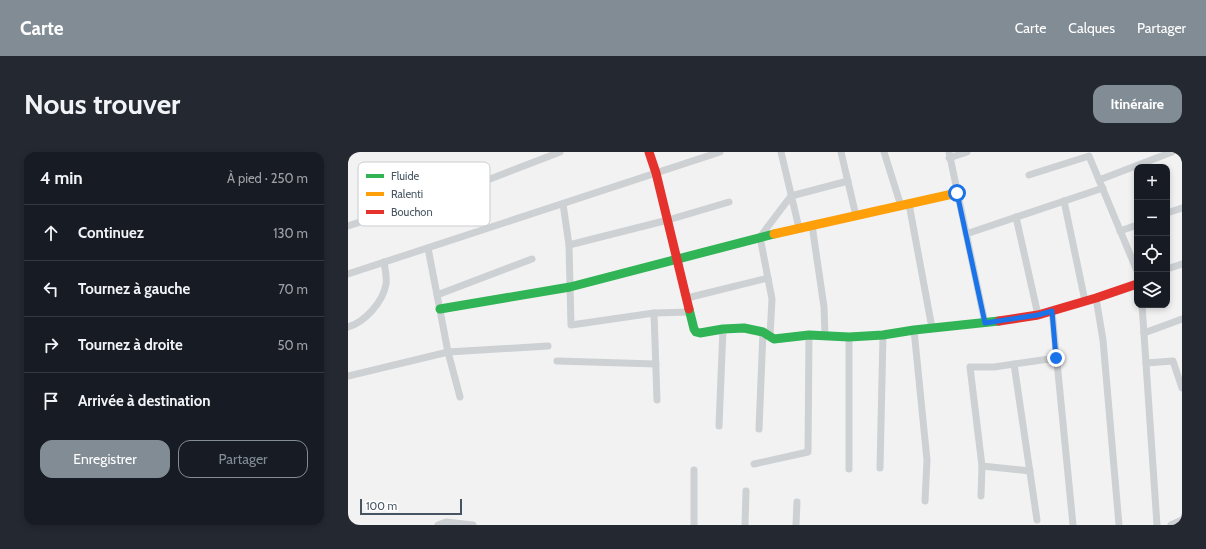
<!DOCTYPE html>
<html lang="fr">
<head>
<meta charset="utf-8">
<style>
	:root { --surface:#171b24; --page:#242831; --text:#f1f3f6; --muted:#9ea1a6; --line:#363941; --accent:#828c94 }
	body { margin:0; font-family:Cabin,sans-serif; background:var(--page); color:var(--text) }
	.controls { position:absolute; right:12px; top:12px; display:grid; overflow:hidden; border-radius:8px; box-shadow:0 2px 6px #0003 }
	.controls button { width:36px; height:36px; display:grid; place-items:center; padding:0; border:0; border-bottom:1px solid var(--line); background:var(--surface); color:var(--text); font:20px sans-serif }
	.scale { position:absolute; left:12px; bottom:10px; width:102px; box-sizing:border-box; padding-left:4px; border:2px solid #465561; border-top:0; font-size:11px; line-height:14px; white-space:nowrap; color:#465561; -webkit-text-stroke:3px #fff; paint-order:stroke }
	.stop { position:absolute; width:12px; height:12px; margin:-9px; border:3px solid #1a73e8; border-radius:50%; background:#fff }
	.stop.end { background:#1a73e8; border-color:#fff; box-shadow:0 1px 4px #0008 }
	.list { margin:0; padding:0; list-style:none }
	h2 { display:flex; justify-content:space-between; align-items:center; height:52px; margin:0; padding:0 16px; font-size:17px }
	h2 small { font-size:13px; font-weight:400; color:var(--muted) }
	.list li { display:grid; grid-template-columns:26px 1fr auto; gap:12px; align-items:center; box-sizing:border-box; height:56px; padding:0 16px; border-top:1px solid var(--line) }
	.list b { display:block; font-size:15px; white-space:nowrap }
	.list em { font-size:13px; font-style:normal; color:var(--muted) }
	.actions { display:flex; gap:8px; padding:12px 16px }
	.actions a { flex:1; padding:9px 0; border:1px solid var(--accent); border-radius:12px; text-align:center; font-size:14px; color:var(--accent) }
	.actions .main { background:var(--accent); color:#fff }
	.icon { flex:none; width:22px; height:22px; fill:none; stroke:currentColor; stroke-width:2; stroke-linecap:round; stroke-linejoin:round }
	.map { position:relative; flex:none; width:834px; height:373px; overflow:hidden; border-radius:12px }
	header { display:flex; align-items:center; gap:24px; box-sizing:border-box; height:56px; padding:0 20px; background:var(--accent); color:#fff }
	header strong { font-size:19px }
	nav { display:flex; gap:22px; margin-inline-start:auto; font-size:14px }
	.intro { display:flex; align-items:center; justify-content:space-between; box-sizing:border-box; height:96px; padding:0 24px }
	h1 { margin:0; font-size:28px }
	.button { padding:10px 18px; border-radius:12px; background:var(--accent); color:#fff; font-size:14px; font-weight:700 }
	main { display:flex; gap:24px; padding:0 24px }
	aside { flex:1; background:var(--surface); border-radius:12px; box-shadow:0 2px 6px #0003 }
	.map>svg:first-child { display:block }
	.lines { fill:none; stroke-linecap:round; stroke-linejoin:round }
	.street { stroke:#cdd1d3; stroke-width:7 }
	.fast { stroke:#30b455; stroke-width:9 }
	.slow { stroke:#ff9f0a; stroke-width:9 }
	.jam { stroke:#e5322d; stroke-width:9 }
	.route { stroke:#1a73e8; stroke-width:5 }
	.key { fill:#fff; stroke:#c8ccd0; stroke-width:1 }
	.key-label { font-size:11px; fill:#465561 }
</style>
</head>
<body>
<header>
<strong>Carte</strong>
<nav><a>Carte</a><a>Calques</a><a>Partager</a></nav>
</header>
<div class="intro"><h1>Nous trouver</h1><a class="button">Itinéraire</a></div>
<main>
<aside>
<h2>4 min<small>À pied · 250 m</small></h2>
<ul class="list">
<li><svg class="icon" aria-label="ahead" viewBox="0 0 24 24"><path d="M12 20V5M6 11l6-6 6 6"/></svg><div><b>Continuez</b></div><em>130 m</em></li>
<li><svg class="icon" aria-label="left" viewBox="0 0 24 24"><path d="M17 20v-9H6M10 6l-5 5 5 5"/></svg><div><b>Tournez à gauche</b></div><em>70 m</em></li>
<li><svg class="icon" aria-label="right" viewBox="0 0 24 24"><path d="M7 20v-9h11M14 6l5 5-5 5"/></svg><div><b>Tournez à droite</b></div><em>50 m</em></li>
<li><svg class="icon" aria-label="arrive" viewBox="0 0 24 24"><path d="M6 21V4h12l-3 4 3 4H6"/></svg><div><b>Arrivée à destination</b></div></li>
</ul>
<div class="actions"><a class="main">Enregistrer</a><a>Partager</a></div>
</aside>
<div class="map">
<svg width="834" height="373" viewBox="0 0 834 373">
	<rect width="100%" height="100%" fill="#f2f2f2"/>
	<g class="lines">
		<g class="street">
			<polyline points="433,0 451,76"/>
			<polyline points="493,0 508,64"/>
			<polyline points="536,0 553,54"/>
			<polyline points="601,0 637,171"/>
			<polyline points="601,6 619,0"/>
			<polyline points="681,23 741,4 789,119"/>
			<polyline points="751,28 824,0"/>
			<polyline points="716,49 737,149"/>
			<polyline points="215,52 221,93 223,173 306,161 342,160"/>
			<polyline points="561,52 584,176"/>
			<polyline points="819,61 834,56"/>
			<polyline points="668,65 690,163"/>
			<polyline points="464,73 476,155 477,184"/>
			<polyline points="0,74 124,34 212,0"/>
			<polyline points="772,79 789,73"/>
			<polyline points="618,82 755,36"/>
			<polyline points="221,93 320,68 381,50"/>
			<polyline points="80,96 100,200 112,245"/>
			<polyline points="819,117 834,112"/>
			<polyline points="0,122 372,0"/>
			<polyline points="89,143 184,107"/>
			<polyline points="339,146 420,126"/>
			<polyline points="748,146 755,188 771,373"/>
			<polyline points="794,153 809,373"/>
			<polyline points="704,159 725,373"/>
			<polyline points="306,161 309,248"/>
			<path d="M 0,175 C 17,170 35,150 38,132 C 39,125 37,117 36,110"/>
			<polyline points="566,178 579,308 577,349"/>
			<polyline points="796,181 834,167"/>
			<polyline points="422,184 424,147 412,85 443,44 500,29"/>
			<polyline points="501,185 501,317"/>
			<polyline points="209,209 308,212"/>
			<polyline points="798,211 825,209 834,236"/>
			<polyline points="666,212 689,368"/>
			<polyline points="0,224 100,200 200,194"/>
			<polyline points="371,274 375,177"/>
			<polyline points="411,277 415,180"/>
			<polyline points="406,312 460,300 461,183"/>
			<polyline points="634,314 682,319"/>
			<polyline points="532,316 535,183"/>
			<polyline points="346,318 346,373"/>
			<polyline points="633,344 634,314 622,215 646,215 708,206"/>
			<polyline points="90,373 98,370 125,373"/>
			<polyline points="397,373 398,339"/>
			<polyline points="448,373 449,350"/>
			<polyline points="823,373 834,368"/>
		</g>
		<g class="fast">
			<polyline points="92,157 222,135 426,82"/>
			<polyline points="341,157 346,177 348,180 352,181 375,177 396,176 415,180 426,187 461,183 501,185 535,183 566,178 651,169"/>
		</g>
		<polyline class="slow" points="426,82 609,41"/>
		<g class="jam">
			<polyline points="301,0 308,21 341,157"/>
			<polyline points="651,169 690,163 748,146 789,132"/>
		</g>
	</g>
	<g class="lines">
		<polyline class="route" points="609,41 637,171 690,163 704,159 708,206"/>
	</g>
	<rect x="10" y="10" width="132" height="64" rx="6" class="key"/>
	<rect x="18" y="22" width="18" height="4" fill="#30b455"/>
	<rect x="18" y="40" width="18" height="4" fill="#ff9f0a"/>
	<rect x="18" y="58" width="18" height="4" fill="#e5322d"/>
	<g class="key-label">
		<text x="43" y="28">Fluide</text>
		<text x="43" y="46">Ralenti</text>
		<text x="43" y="64">Bouchon</text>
	</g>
</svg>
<div class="controls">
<button>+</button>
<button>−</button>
<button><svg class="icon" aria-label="locate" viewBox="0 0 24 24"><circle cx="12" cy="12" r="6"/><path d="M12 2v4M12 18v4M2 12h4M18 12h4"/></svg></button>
<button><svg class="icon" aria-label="layers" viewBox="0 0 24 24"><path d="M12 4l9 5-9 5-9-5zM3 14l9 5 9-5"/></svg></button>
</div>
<div class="scale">100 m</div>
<div class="stop" style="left:609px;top:41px"></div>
<div class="stop end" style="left:708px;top:206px"></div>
</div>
</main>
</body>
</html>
